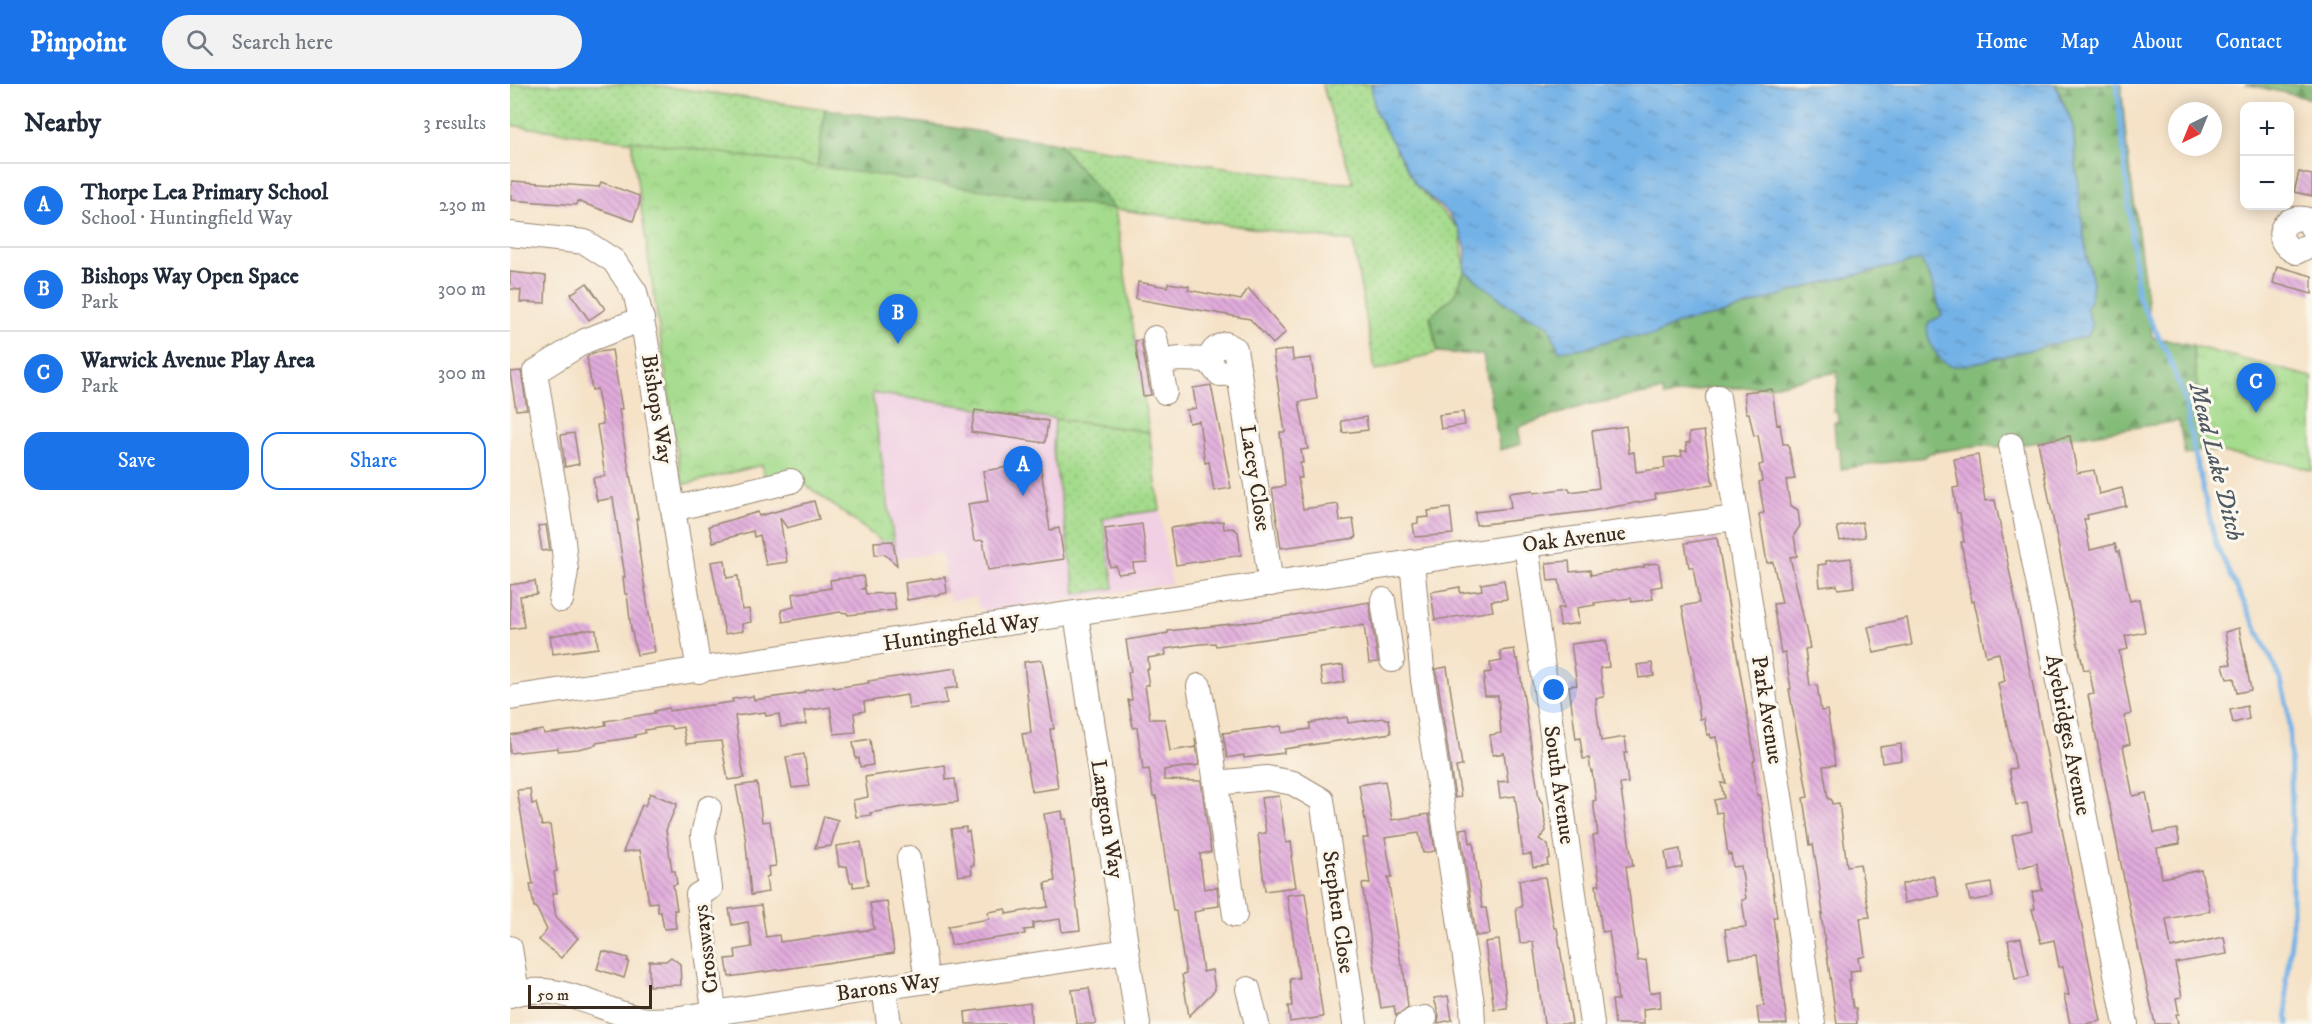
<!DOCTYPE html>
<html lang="en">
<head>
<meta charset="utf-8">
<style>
	:root { --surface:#fff; --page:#f2f2f3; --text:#1f2937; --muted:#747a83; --line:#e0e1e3; --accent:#1a73e8 }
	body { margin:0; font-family:"IM FELL DW Pica",serif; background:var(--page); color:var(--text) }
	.controls { position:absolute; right:18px; top:18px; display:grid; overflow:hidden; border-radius:12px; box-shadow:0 3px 15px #0003 }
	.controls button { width:54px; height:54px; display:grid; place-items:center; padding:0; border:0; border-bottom:2px solid var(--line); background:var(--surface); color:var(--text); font:30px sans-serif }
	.compass { position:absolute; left:1658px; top:18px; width:54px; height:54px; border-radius:50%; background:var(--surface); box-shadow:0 3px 15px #0003; rotate:223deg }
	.scale { position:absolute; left:18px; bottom:15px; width:124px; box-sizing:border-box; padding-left:6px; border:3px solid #3b2a1e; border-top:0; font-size:16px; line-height:21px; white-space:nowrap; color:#3b2a1e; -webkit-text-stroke:4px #fbf7ec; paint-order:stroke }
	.you { position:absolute; left:1044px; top:606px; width:21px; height:21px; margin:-15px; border:4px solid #fff; border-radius:50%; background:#1a73e8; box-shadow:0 0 0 9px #1a73e833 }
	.badge { display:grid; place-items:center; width:39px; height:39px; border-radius:50%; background:var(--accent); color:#fff; font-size:20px; font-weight:700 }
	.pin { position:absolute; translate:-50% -50px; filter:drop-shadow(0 2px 3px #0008) }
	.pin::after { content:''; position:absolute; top:32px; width:21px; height:18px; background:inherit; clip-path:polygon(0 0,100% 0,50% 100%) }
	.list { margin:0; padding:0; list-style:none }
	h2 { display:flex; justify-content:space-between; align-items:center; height:78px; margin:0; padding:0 24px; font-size:26px }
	h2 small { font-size:20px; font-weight:400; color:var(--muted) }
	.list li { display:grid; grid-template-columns:39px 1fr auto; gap:18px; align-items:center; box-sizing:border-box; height:84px; padding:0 24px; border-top:2px solid var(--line) }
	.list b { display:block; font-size:22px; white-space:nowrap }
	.list p { margin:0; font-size:20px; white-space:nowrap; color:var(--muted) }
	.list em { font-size:20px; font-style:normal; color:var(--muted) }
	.actions { display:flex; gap:12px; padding:18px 24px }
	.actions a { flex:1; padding:14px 0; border:2px solid var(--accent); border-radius:18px; text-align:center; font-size:21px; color:var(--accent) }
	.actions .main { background:var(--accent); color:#fff }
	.icon { flex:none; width:33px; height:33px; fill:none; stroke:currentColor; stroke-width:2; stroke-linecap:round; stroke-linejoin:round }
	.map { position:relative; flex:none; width:1802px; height:940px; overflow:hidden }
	header { display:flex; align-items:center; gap:36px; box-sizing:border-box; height:84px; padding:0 30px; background:var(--accent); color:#fff }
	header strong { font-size:28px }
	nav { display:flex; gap:33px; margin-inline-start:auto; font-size:21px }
	.search { width:420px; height:54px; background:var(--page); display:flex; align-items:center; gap:15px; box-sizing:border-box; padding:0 21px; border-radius:33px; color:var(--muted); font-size:22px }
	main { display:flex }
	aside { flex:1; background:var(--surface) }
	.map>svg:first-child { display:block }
	.built { fill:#f1d0e3 }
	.grass { fill:url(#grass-dots); stroke:#708255; stroke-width:1.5 }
	.forest { fill:url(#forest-firs); stroke:#5f724b; stroke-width:1.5 }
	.park { fill:url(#park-crowns); stroke:#708255; stroke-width:1.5 }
	.water { fill:url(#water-ripples); stroke:#576e82; stroke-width:1.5 }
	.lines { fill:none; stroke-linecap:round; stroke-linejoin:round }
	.stream { stroke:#73b2e7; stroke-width:5 }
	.building { fill:url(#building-back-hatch) }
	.minor-casing { stroke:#988672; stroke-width:26 }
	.minor { stroke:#fff; stroke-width:24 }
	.labels { text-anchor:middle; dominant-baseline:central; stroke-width:6; stroke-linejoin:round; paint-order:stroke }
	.street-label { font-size:22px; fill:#3b2a1e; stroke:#fbf7ec }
	.water-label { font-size:24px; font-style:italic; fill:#4f5a64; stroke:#fbf7ec }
</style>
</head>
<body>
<header>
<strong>Pinpoint</strong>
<div class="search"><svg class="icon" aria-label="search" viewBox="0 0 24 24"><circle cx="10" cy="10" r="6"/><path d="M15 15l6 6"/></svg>Search here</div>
<nav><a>Home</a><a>Map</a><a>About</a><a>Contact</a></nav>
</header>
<main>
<aside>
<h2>Nearby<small>3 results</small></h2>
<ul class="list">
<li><span class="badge">A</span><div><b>Thorpe Lea Primary School</b><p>School · Huntingfield Way</p></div><em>230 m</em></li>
<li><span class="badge">B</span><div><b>Bishops Way Open Space</b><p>Park</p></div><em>300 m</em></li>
<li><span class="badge">C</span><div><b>Warwick Avenue Play Area</b><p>Park</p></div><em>300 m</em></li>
</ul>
<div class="actions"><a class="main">Save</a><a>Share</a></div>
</aside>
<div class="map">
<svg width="1802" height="940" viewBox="0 0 1802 940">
	<defs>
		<pattern id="grass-dots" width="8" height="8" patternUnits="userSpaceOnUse" patternTransform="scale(1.5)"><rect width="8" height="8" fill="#a4db8c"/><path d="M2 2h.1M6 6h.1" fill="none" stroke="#8ebc78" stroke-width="1.8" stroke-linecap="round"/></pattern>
		<pattern id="forest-firs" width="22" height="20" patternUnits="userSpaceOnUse" patternTransform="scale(1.5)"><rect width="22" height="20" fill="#83bb78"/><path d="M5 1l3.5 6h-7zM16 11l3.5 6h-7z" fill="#6c9862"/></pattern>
		<pattern id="park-crowns" width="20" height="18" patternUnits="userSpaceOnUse" patternTransform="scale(1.5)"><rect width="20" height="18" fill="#a4db8c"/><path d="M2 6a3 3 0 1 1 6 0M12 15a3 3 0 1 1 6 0" fill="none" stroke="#8ebc78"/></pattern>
		<pattern id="water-ripples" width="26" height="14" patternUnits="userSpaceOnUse" patternTransform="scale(1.5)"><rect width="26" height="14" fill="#73b2e7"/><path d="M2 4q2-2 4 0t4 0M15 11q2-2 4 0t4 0" fill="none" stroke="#6091bb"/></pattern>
		<pattern id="building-back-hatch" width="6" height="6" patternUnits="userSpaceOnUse" patternTransform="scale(1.5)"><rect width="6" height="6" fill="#e1acdc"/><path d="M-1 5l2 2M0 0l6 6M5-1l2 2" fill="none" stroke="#b88cb2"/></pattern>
	</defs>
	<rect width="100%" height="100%" fill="#fbf7ec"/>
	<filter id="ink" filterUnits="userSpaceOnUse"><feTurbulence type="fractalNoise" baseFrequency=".0167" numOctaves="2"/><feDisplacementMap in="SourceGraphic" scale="12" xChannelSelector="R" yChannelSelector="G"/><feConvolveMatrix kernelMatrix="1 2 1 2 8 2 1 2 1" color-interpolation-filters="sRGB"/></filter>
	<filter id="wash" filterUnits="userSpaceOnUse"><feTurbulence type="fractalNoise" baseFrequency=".008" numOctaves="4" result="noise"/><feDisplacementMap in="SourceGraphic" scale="24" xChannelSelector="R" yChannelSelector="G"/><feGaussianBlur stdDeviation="1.35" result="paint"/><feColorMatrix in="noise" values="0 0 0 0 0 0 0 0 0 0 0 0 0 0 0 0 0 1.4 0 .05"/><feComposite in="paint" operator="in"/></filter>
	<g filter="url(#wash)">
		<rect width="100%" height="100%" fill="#f5e2c7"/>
		<polygon class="built" points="361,309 639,348 661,500 475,528 468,522 466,513 440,517 432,473 429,469 386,475"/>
		<g class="grass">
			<polygon points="0,0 138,0 315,25 307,83 0,41"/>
			<polygon points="812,0 861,0 865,27 906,101 950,146 955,187 944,211 920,233 928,268 865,287 843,158 605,125 548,59 819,98 843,99"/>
			<polygon points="545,334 639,348 650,426 593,434 604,504 566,510 543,367"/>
		</g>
		<g class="forest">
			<polygon points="1546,0 1611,0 1617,66 1642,253 1683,261 1694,366 1675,371 1669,337 1514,360 1486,363 1472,361 1419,369 1415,373 1331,385 1330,363 1326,363 1324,338 1328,338 1327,328 1323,328 1328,296 1327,288 1256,303 1192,305 1154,313 1151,307 1076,321 1008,343 1011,360 990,366 973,271 928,268 920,233 944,211 955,187 1000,222 1040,242 1074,264 1112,253 1144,251 1169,239 1209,231 1307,200 1411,176 1420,193 1432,232 1582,242 1576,224 1581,214 1583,198 1577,175 1569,114 1563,42"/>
			<polygon points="1735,0 1802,0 1802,15"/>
			<polygon points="315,25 548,59 605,125 307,83"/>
		</g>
		<g class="park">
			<polygon points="121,56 605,125 639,348 362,309 385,467 293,399 289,397 255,396 252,381 172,401"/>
			<polygon points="1683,262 1802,293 1802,387 1780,380 1694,366"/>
		</g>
		<path class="water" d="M 861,0 L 1545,0 L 1563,42 L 1569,114 L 1577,174 L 1583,198 L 1581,214 L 1576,224 L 1582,242 L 1578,252 L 1457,281 C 1450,282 1444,283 1437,280 C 1425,273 1413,250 1419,238 L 1432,232 L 1420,193 L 1411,176 L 1307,200 L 1209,231 L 1169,239 L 1144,251 L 1112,253 L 1074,264 L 1049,267 L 1039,242 L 1000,222 L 955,187 L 956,165 L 950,146 L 938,129 L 906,101 L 865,27 Z"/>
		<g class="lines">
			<polyline class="stream" points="1607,0 1628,213 1658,271 1675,317 1682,358 1706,461 1770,593 1779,631 1782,723 1782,851 1776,895 1778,940"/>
		</g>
		<g id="blocks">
			<g class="building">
				<polygon points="1789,88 1802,91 1802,112 1784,108"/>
				<polygon points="2,97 89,103 91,98 129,112 130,118 123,137 67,117 66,121 1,116"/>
				<polygon points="1767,182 1802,192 1802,210 1763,199"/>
				<polygon points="0,188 36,192 35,219 10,218 11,206 0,205"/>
				<polygon points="628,198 657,203 658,199 679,202 678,206 731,216 738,204 776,248 763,260 740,235 626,215"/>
				<polygon points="77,199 95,225 79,236 61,210"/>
				<polygon points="631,256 641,311 633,312 625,257"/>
				<polygon points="782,265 783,276 801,274 807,315 789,318 798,365 791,366 793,379 790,379 792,394 788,394 793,425 828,420 830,437 843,435 846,454 771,464 762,404 775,402 770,348 775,348 763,268"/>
				<polygon points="102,266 112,325 109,325 112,346 128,435 126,435 130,467 129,467 145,568 127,571 121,544 117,510 115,510 113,493 115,493 103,414 87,417 83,394 95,392 87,341 93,340 87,305 82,306 77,273 83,269"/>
				<polygon points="11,287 17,325 6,326 0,288"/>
				<polygon points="701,301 721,404 704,407 699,378 695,379 689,337 679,339 676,326 686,324 683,304"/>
				<polygon points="1262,305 1267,341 1270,340 1273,360 1278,360 1285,395 1276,396 1280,421 1288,426 1290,442 1284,451 1287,472 1280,473 1300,564 1295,565 1300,602 1307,601 1311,627 1317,626 1321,650 1325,681 1313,682 1318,715 1321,715 1322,720 1329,719 1337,782 1350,780 1360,833 1350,834 1355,872 1348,874 1350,886 1340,887 1341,896 1339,896 1343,924 1346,924 1347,940 1327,940 1311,830 1313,830 1307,784 1303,760 1300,761 1293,714 1298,713 1279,605 1281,605 1275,568 1271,569 1263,520 1272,519 1263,478 1257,479 1249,430 1254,429 1249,398 1252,397 1249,381 1253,380 1248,351 1244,352 1239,329 1236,329 1234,308"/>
				<polygon points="465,326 538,337 535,359 461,348"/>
				<polygon points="953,328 955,341 931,345 929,331"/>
				<polygon points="856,333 858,346 833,349 831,337"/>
				<polygon points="1116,342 1119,369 1124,368 1126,388 1155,384 1154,374 1172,372 1171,367 1177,367 1176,359 1180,358 1179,349 1194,347 1203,401 1145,410 1146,415 1082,427 966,441 965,428 1001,424 999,409 1023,406 1024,409 1059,404 1060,408 1089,404 1082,347"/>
				<polygon points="64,349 69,380 55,383 51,351"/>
				<polygon points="1560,352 1567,389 1584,386 1589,410 1612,404 1616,422 1577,431 1578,435 1574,435 1580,466 1605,460 1607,468 1609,467 1620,517 1629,515 1635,548 1615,552 1618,565 1609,567 1621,630 1614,632 1620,660 1613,662 1623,712 1636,709 1644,749 1667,745 1670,760 1647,764 1652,794 1691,786 1700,827 1656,835 1661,864 1714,853 1717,870 1665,879 1672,913 1666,914 1669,930 1666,930 1668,940 1645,940 1621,831 1578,611 1584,610 1579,585 1574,586 1568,561 1528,358"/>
				<polygon points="1468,371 1475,417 1485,416 1591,937 1575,940 1560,940 1554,911 1559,911 1553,883 1549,883 1544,856 1531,859 1522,825 1525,825 1522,808 1532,806 1527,779 1509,784 1502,751 1522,746 1517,719 1506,721 1499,685 1506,684 1488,599 1495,597 1489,569 1476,572 1464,517 1462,518 1451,458 1454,458 1450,429 1447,429 1443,404 1449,403 1444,375"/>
				<polygon points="530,378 540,446 549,444 554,475 478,486 473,456 464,457 458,420 478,417 473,387"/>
				<polygon points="304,417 309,435 277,444 270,434 277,478 256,481 250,451 244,453 243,447 203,458 199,442 248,428 249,432"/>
				<polygon points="940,424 943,450 905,453 903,440 908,439 908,434 919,433 918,427"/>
				<polygon points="713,437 714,445 723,444 728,448 731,471 666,481 660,444"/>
				<polygon points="1352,438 1355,453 1330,457 1327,443"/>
				<polygon points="632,440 637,478 623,479 624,488 608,490 606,482 600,483 595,445"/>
				<polygon points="36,441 40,466 32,467 28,442"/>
				<polygon points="1207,454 1245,675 1243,678 1247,711 1250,711 1267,833 1263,833 1277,940 1249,940 1247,923 1254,922 1247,871 1219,874 1215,845 1236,843 1232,816 1236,815 1234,801 1231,782 1223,783 1221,770 1218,771 1212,728 1206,729 1204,716 1214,714 1211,699 1216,699 1206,653 1201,654 1200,650 1197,651 1194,634 1190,635 1181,568 1172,522 1189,519 1183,483 1179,483 1175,459"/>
				<polygon points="383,457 387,481 374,470 365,471 364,458"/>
				<polygon points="1341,474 1344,503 1328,505 1327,501 1310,503 1308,481 1316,480 1316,477"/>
				<polygon points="215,476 217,494 228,492 232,526 239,525 241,538 232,540 233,547 215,550 201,478"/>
				<polygon points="1059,477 1060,488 1080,486 1081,491 1134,483 1134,481 1146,479 1149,481 1152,502 1141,504 1143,515 1122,518 1121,514 1084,519 1085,521 1067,524 1069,539 1050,542 1048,524 1054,524 1049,496 1038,497 1036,479"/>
				<polygon points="353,492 355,503 352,505 355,505 356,510 383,509 386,526 338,531 337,529 330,528 273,538 271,526 284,523 282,510 321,504 320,496"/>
				<polygon points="435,493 437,509 397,516 395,499"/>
				<polygon points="994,496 997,515 981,517 983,527 925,536 921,508 950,503 950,509 972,506 971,500"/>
				<polygon points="25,497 27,510 10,512 14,543 0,545 0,501"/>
				<polygon points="859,518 868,578 859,579 854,541 706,562 705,559 690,560 655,565 656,571 638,574 639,585 636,585 639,601 635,601 640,635 655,635 660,667 686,663 685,654 689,681 654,686 654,696 691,697 701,768 690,770 691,782 694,805 707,803 709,822 693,824 694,826 684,828 693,888 702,886 705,906 679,932 672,891 676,890 671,861 666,827 663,827 646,712 643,712 639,685 633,686 627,643 623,644 618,616 622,616 618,588 621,588 616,556 658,549 658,547 748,537"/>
				<polygon points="1397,534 1402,561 1364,569 1358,543"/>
				<polygon points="1729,544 1741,606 1727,609 1724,594 1717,595 1713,581 1721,580 1715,548"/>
				<polygon points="74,546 86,546 88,564 43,570 40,552"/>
				<polygon points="1096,556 1099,583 1090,584 1094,613 1086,614 1086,622 1091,657 1115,653 1117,669 1114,669 1118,699 1110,700 1123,782 1116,782 1122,833 1128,877 1136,876 1140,909 1150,907 1151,923 1133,925 1134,940 1105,940 1102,916 1108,916 1104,882 1099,847 1092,848 1086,801 1090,801 1083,752 1088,751 1083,717 1086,716 1082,687 1081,688 1079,674 1073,675 1070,654 1066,655 1059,602 1067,601 1061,560"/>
				<polygon points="1004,565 1006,576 1008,575 1029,714 1033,720 1036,747 1029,755 1038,761 1040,774 1037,776 1038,781 1023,783 1021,770 1013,771 1005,712 990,714 988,698 998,697 994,669 983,671 980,651 991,649 988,612 975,612 973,597 975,596 974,589 981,588 980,579 992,577 990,567"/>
				<polygon points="532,576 544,645 540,645 548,704 522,708 512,650 521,649 514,578"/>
				<polygon points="1142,579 1144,592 1129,594 1127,581"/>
				<polygon points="833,581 834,598 813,602 810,584"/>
				<polygon points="937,583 952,682 946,683 951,713 945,714 926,585"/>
				<polygon points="446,584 448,603 435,605 437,619 399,625 397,611 354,618 355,627 344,629 346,648 324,650 320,623 294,627 296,640 271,643 269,630 256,632 255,628 225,632 234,694 218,696 211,657 176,660 173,643 162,645 161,642 135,646 135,649 125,651 125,653 86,659 86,661 68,665 48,667 48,664 0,669 0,651 33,646 34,650 75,645 96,641 95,637 145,629 144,627 159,624 159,627 208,620 223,618 222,615 243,612 244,616 294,609 294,607 323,602 324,604 359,599 358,597"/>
				<polygon points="1737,622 1739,635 1723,639 1720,626"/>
				<polygon points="837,633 838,639 875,634 876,635 879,635 881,649 774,665 774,669 734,674 734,671 717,674 713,649 771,642 772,649 800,645 800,639"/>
				<polygon points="360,655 363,681 350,683 349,674 346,675 343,658"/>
				<polygon points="1391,660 1392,676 1372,679 1370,663"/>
				<polygon points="294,670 299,702 282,704 276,673"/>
				<polygon points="435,681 436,696 445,695 448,718 393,723 360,729 361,731 346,733 343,716 358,713 355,693"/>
				<polygon points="875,697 882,736 919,730 925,767 913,769 909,749 875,754 882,793 878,793 891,881 893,881 898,923 886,932 884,922 871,924 852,800 860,799 853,754 858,754 849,701"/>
				<polygon points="247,699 252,738 260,737 266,782 258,783 259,792 256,793 258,808 241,811 235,751 226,702"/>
				<polygon points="20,705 22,720 26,719 32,742 40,741 47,787 44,788 47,809 42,809 46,833 68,854 51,874 29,856 37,846 26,823 24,823 20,800 23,800 7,706"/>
				<polygon points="140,709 167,720 156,746 162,787 165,787 167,800 163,801 167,826 164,826 166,844 154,845 151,828 148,828 147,818 139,819 130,766 113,768 132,721 135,722"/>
				<polygon points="769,712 776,759 781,758 783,772 781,772 786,803 755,807 748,750 756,749 751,714"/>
				<polygon points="552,727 553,735 556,735 570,846 552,848 550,835 523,839 523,845 514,846 515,850 441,861 438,842 479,835 478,828 496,825 496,830 538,823 535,799 545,797 534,730"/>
				<polygon points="314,732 328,736 321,762 305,764"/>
				<polygon points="456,743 456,748 459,747 464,781 461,781 462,790 448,792 441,745"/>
				<polygon points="958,744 960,759 963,758 972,824 976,824 980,850 966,852 950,745"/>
				<polygon points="351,758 358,801 343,803 343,798 340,798 337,782 329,783 326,762"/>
				<polygon points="1170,765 1172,783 1158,786 1155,768"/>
				<polygon points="1423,791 1429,812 1394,819 1392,800"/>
				<polygon points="1035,793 1044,844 1047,844 1062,940 1034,940 1023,858 1010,859 1006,824 1012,823 1009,796"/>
				<polygon points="1481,799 1483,813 1460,817 1457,803"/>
				<polygon points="795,809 813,933 780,938 778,922 782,922 780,895 789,894 777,811"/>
				<polygon points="377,817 384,869 219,893 216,875 226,874 225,866 242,863 238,838 222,841 219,825 251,821 256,853 269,851 270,858 364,845 360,819"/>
				<polygon points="1511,854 1519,892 1505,895 1498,856"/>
				<polygon points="989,856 997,924 984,925 975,858"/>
				<polygon points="93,867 118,874 117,877 119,877 114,894 87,885"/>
				<polygon points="161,873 170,880 171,901 139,902 139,877 156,877"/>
				<polygon points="579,904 586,940 567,940 562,906"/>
				<polygon points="938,912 942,936 928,939 929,931 924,914"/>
				<polygon points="520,919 521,940 456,940 455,928"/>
			</g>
		</g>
	</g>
	<g filter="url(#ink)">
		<use href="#blocks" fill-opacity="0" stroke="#988672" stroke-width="1.5"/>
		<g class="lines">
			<defs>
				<g id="minor">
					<path d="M 1802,144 L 1798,136 C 1773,128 1759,156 1786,168 L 1802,160"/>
					<polyline points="0,150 75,158 104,177 125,208 135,251 189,587"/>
					<polyline points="645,254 655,308"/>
					<polyline points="650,278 669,275 700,276"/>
					<path d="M 729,289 L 710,290 C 696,279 698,265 716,260 L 725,265 L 729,289 L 761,500"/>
					<polyline points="1208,313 1271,718 1303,940"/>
					<polyline points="1501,361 1616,940"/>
					<polyline points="163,425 281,397"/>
					<polyline points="1016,461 1082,940"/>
					<polyline points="902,478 913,596 962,920 963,940"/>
					<polyline points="51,516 56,487 53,457 25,288 75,257 132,235"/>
					<polyline points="873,516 882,576"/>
					<polyline points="566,530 628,940"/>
					<polyline points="689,602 700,659 725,831"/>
					<polyline points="0,614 1016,461 1226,434"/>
					<polyline points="706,699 757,694 783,699 812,716 845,940"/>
					<polyline points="199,724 193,751 200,804 188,811 206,940"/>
					<polyline points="399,774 417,897"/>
					<polyline points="0,864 7,909"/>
					<polyline points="374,903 379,940"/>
					<polyline points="738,905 747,940"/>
					<path d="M 0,911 C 48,896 86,925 131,935 C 141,937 153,935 163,935 L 617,867"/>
					<polyline points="897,940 903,939 903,936 915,934"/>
				</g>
			</defs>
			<use href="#minor" class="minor-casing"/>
			<use href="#minor" class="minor"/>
		</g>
	</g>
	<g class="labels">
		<g class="street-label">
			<text transform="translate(147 325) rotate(81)">Bishops Way</text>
			<text transform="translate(745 394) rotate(81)">Lacey Close</text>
			<text transform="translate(1064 455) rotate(-7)">Oak Avenue</text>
			<text transform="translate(451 548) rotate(-9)">Huntingfield Way</text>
			<text transform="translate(1257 626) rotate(81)">Park Avenue</text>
			<text transform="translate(1558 651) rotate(79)">Ayebridges Avenue</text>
			<text transform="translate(1049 701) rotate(82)">South Avenue</text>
			<text transform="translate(597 735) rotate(81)">Langton Way</text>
			<text transform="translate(828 828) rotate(82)">Stephen Close</text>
			<text transform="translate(196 865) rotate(-97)">Crossways</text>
			<text transform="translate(378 903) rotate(-8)">Barons Way</text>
		</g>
		<g class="water-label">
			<text transform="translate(1706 378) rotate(76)">Mead Lake Ditch</text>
		</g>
	</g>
</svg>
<div class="controls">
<button>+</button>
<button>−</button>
</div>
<svg class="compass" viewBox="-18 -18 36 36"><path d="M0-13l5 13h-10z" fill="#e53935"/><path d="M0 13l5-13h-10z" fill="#747a83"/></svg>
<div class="scale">50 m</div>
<div class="you"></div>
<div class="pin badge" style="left:513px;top:412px">A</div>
<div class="pin badge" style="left:388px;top:260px">B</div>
<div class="pin badge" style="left:1746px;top:329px">C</div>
</div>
</main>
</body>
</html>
